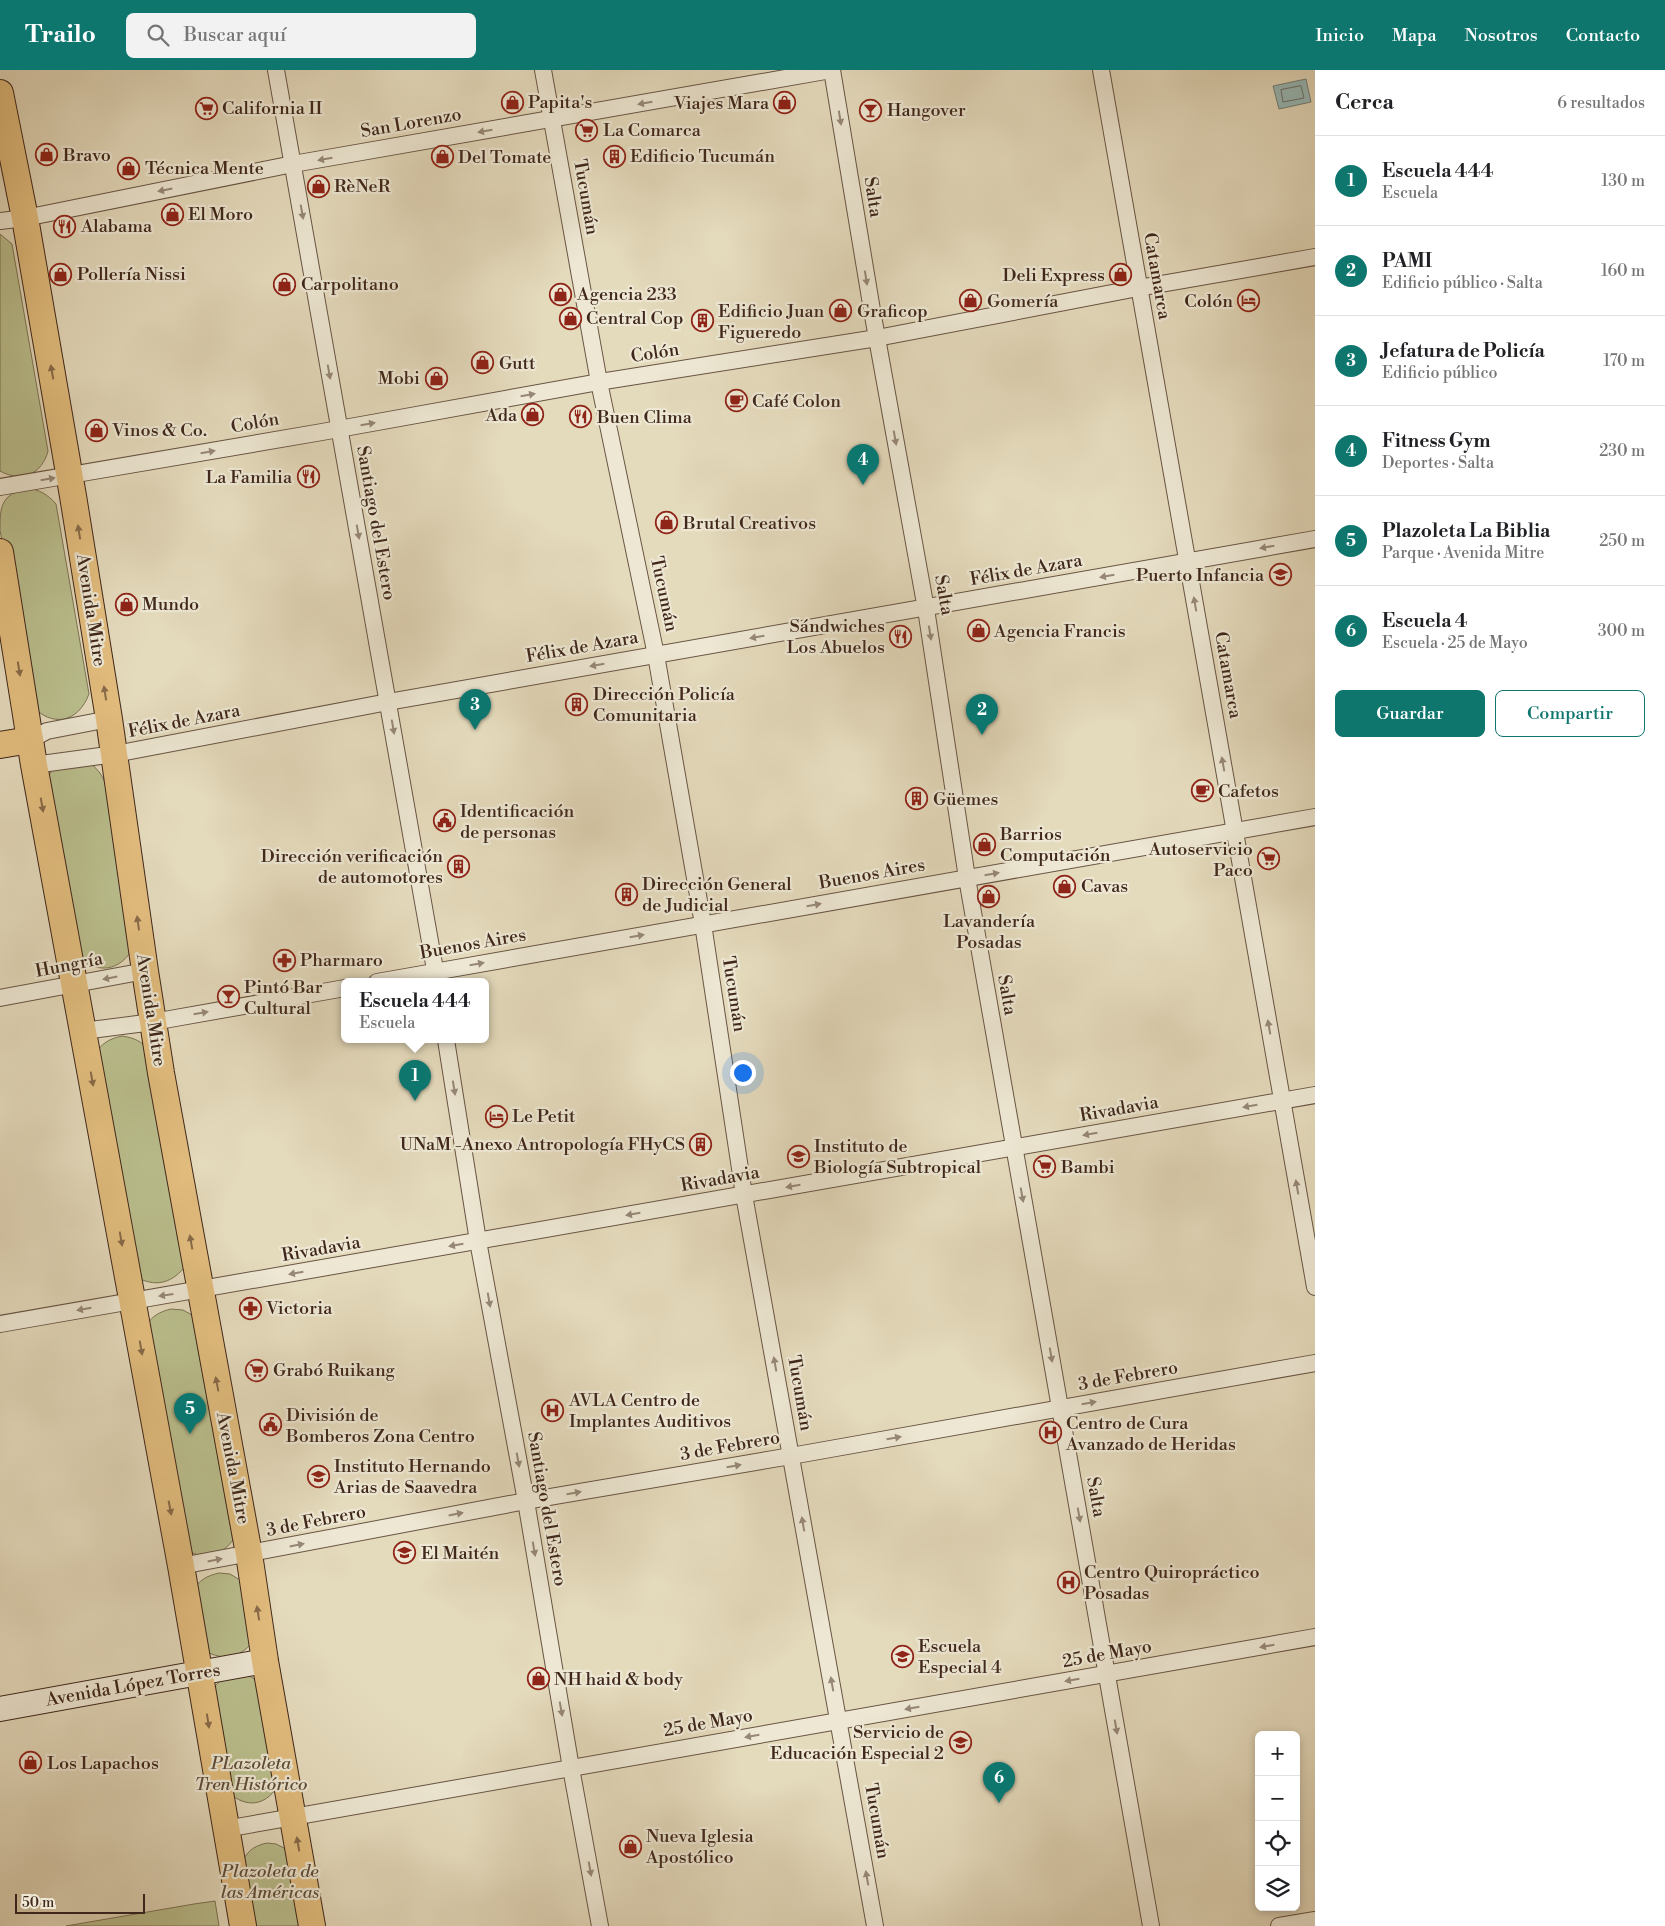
<!DOCTYPE html>
<html lang="es">
<head>
<meta charset="utf-8">
<style>
	:root { --surface:#fff; --page:#f2f2f2; --text:#202124; --muted:#757577; --line:#e0e0e0; --accent:#0f766e }
	body { margin:0; font-family:"Libre Bodoni",serif; background:var(--page); color:var(--text) }
	.controls { position:absolute; right:15px; bottom:15px; display:grid; overflow:hidden; border-radius:8px; box-shadow:0 2px 8px #0003 }
	.controls button { width:45px; height:45px; display:grid; place-items:center; padding:0; border:0; border-bottom:1px solid var(--line); background:var(--surface); color:var(--text); font:25px sans-serif }
	.scale { position:absolute; left:15px; bottom:12px; width:130px; box-sizing:border-box; padding-left:5px; border:2px solid #3f271b; border-top:0; font-size:14px; line-height:18px; white-space:nowrap; color:#3f271b; -webkit-text-stroke:4px #ede7d3; paint-order:stroke }
	.you { position:absolute; left:742px; top:1002px; width:18px; height:18px; margin:-12px; border:4px solid #fff; border-radius:50%; background:#1a73e8; box-shadow:0 0 0 8px #1a73e833 }
	.badge { display:grid; place-items:center; width:32px; height:32px; border-radius:50%; background:var(--accent); color:#fff; font-size:16px; font-weight:700 }
	.pin { position:absolute; translate:-50% -41px; filter:drop-shadow(0 1px 2px #0008) }
	.pin::after { content:''; position:absolute; top:26px; width:18px; height:15px; background:inherit; clip-path:polygon(0 0,100% 0,50% 100%) }
	.popup { position:absolute; left:341px; top:908px; width:148px; height:65px; box-sizing:border-box; display:grid; place-content:center; border-radius:8px; background:var(--surface); filter:drop-shadow(0 1px 4px #0005); font-size:16px; white-space:nowrap; color:var(--muted) }
	.popup b { font-size:19px; color:var(--text) }
	.popup::after { content:''; position:absolute; left:50%; top:100%; margin-left:-10px; border:10px solid transparent; border-top-color:var(--surface) }
	.list { margin:0; padding:0; list-style:none }
	h2 { display:flex; justify-content:space-between; align-items:center; height:65px; margin:0; padding:0 20px; font-size:21px }
	h2 small { font-size:16px; font-weight:400; color:var(--muted) }
	.list li { display:grid; grid-template-columns:32px 1fr auto; gap:15px; align-items:center; box-sizing:border-box; height:90px; padding:0 20px; border-top:1px solid var(--line) }
	.list b { display:block; font-size:19px; white-space:nowrap }
	.list p { margin:0; font-size:16px; white-space:nowrap; color:var(--muted) }
	.list em { font-size:16px; font-style:normal; color:var(--muted) }
	.actions { display:flex; gap:10px; padding:15px 20px }
	.actions a { flex:1; padding:11px 0; border:1px solid var(--accent); border-radius:8px; text-align:center; font-size:18px; color:var(--accent) }
	.actions .main { background:var(--accent); color:#fff }
	.icon { flex:none; width:28px; height:28px; fill:none; stroke:currentColor; stroke-width:2; stroke-linecap:round; stroke-linejoin:round }
	.map { position:relative; flex:none; width:1315px; height:1856px; overflow:hidden }
	header { display:flex; align-items:center; gap:30px; box-sizing:border-box; height:70px; padding:0 25px; background:var(--accent); color:#fff }
	header strong { font-size:24px }
	nav { display:flex; gap:28px; margin-inline-start:auto; font-size:18px }
	.search { width:350px; height:45px; background:var(--page); display:flex; align-items:center; gap:12px; box-sizing:border-box; padding:0 18px; border-radius:8px; color:var(--muted); font-size:19px }
	main { display:flex }
	aside { flex:1; background:var(--surface) }
	.map>svg:first-child { display:block }
	.green { fill:#babe8d; stroke:#7c7254 }
	.water { fill:#97b9b7; stroke:#747f79 }
	.lines { fill:none; stroke-linecap:round; stroke-linejoin:round }
	.shore { stroke:#6b7069; stroke-width:1 }
	.street-casing { stroke:#685443; stroke-width:18 }
	.secondary-casing { stroke:#3f271b; stroke-width:26 }
	.primary-casing { stroke:#3f271b; stroke-width:28 }
	.street { stroke:#ede7d3; stroke-width:16 }
	.secondary { stroke:#ede7d3; stroke-width:24 }
	.primary { stroke:#e2bd7e; stroke-width:26 }
	.oneway { fill:#968777 }
	.oneway2 { fill:#886a48 }
	.labels { text-anchor:middle; dominant-baseline:central; stroke-width:4.5; stroke-linejoin:round; paint-order:stroke }
	.poi-label { font-size:18px; fill:#3f271b; stroke:#ede7d3; text-anchor:start }
	.street-label { font-size:18px; fill:#3f271b; stroke:#ede7d3 }
	.park-label { font-size:18px; font-style:italic; fill:#5e4d38; stroke:#ede7d3 }
</style>
</head>
<body>
<header>
<strong>Trailo</strong>
<div class="search"><svg class="icon" aria-label="search" viewBox="0 0 24 24"><circle cx="10" cy="10" r="6"/><path d="M15 15l6 6"/></svg>Buscar aquí</div>
<nav><a>Inicio</a><a>Mapa</a><a>Nosotros</a><a>Contacto</a></nav>
</header>
<main>
<div class="map">
<svg width="1315" height="1856" viewBox="0 0 1315 1856">
	<rect width="100%" height="100%" fill="#e4dabc"/>
	<filter id="stains"><feTurbulence type="fractalNoise" baseFrequency=".004" numOctaves="4"/><feColorMatrix values="0 0 0 0 .2 0 0 0 0 .09 0 0 0 0 .02 0 0 0 .5 -.17"/></filter>
	<radialGradient id="worn" r=".72"><stop offset=".6" stop-color="#630" stop-opacity="0"/><stop offset="1" stop-color="#630" stop-opacity=".3"/></radialGradient>
	<g class="green">
		<path d="M 0,164 L 12,174 L 48,381 C 42,404 22,413 0,401 Z"/>
		<path d="M 27,418 C 40,420 47,424 56,434 L 89,624 C 78,653 52,658 31,635 L 0,460 C 0,436 1,425 27,418 Z"/>
		<path d="M 91,693 L 100,703 L 107,716 L 130,883 C 117,900 102,902 83,892 L 47,709 L 52,700 Z"/>
		<path d="M 122,966 C 135,968 141,971 150,981 L 184,1198 C 170,1214 155,1217 136,1207 L 95,984 C 102,973 109,969 122,966 Z"/>
		<path d="M 171,1239 L 183,1240 L 192,1245 L 233,1470 C 220,1487 205,1490 186,1480 L 145,1257 C 152,1246 159,1242 171,1239 Z"/>
		<path d="M 219,1503 L 230,1504 L 240,1510 L 253,1572 C 239,1588 224,1591 205,1581 L 192,1521 C 200,1510 206,1506 219,1503 Z"/>
		<path d="M 248,1605 L 256,1610 L 277,1717 C 265,1736 246,1738 229,1723 L 211,1623 C 221,1604 229,1608 248,1605 Z"/>
		<path d="M 267,1773 L 276,1774 L 284,1778 L 293,1788 L 305,1856 L 250,1856 L 241,1795 C 246,1782 253,1776 267,1773 Z"/>
		<polygon points="215,1831 219,1856 66,1856 194,1834"/>
	</g>
	<polygon class="water" points="1306,9 1311,32 1279,39 1273,16"/>
	<g class="lines">
		<polygon class="shore" points="1301,16 1304,28 1283,32 1281,20"/>
		<defs>
			<g id="street">
				<polyline points="276,0 437,911"/>
				<polyline points="543,0 599,312 656,585 703,854 744,1125 875,1856"/>
				<polyline points="832,0 873,246 926,539 967,808 1151,1856"/>
				<polyline points="1101,0 1315,1217"/>
				<polyline points="0,151 25,148 293,94 831,0"/>
				<polyline points="0,417 322,362 599,312 877,268 1138,218 1315,187"/>
				<polyline points="30,670 47,661 109,649"/>
				<polyline points="34,695 115,684 388,632 1315,469"/>
				<polyline points="377,912 1315,747"/>
				<polyline points="0,928 145,901"/>
				<polyline points="83,961 153,952 345,918"/>
				<polyline points="446,970 478,1171 526,1431 571,1698 600,1856"/>
				<polyline points="0,1254 1315,1025"/>
				<polyline points="181,1496 526,1431 791,1386 1315,1293"/>
				<polyline points="225,1759 1315,1567"/>
				<polyline points="1279,1856 1315,1850"/>
			</g>
			<polyline id="secondary" points="0,1639 265,1591"/>
			<g id="primary">
				<polyline points="0,23 25,148 73,426 109,649 145,901 161,1003 249,1484 265,1591 312,1856"/>
				<polyline points="0,482 34,695 181,1496 243,1856"/>
				<polyline points="0,675 30,670"/>
			</g>
		</defs>
		<use href="#street" class="street-casing"/>
		<use href="#secondary" class="secondary-casing"/>
		<use href="#primary" class="primary-casing"/>
		<use href="#street" class="street"/>
		<use href="#secondary" class="secondary"/>
		<use href="#primary" class="primary"/>
	</g>
	<defs><path id="oneway-solid" d="M-6-.8H1V-3.2L6.5 0L1 3.2V.8H-6Z" transform="scale(1.25)"/></defs>
	<g class="oneway">
		<use href="#oneway-solid" transform="translate(645 33) rotate(170)"/>
		<use href="#oneway-solid" transform="translate(840 48) rotate(81)"/>
		<use href="#oneway-solid" transform="translate(485 61) rotate(170)"/>
		<use href="#oneway-solid" transform="translate(325 89) rotate(170)"/>
		<use href="#oneway-solid" transform="translate(165 120) rotate(169)"/>
		<use href="#oneway-solid" transform="translate(302 142) rotate(80)"/>
		<use href="#oneway-solid" transform="translate(866 208) rotate(81)"/>
		<use href="#oneway-solid" transform="translate(329 302) rotate(80)"/>
		<use href="#oneway-solid" transform="translate(528 325) rotate(-10)"/>
		<use href="#oneway-solid" transform="translate(368 354) rotate(-10)"/>
		<use href="#oneway-solid" transform="translate(895 368) rotate(80)"/>
		<use href="#oneway-solid" transform="translate(208 382) rotate(-10)"/>
		<use href="#oneway-solid" transform="translate(48 409) rotate(-9)"/>
		<use href="#oneway-solid" transform="translate(358 462) rotate(80)"/>
		<use href="#oneway-solid" transform="translate(1267 477) rotate(170)"/>
		<use href="#oneway-solid" transform="translate(1107 506) rotate(170)"/>
		<use href="#oneway-solid" transform="translate(1195 534) rotate(-100)"/>
		<use href="#oneway-solid" transform="translate(930 563) rotate(81)"/>
		<use href="#oneway-solid" transform="translate(757 567) rotate(170)"/>
		<use href="#oneway-solid" transform="translate(597 595) rotate(170)"/>
		<use href="#oneway-solid" transform="translate(393 657) rotate(80)"/>
		<use href="#oneway-solid" transform="translate(1223 694) rotate(-100)"/>
		<use href="#oneway-solid" transform="translate(992 804) rotate(-10)"/>
		<use href="#oneway-solid" transform="translate(814 835) rotate(-10)"/>
		<use href="#oneway-solid" transform="translate(637 866) rotate(-10)"/>
		<use href="#oneway-solid" transform="translate(477 894) rotate(-10)"/>
		<use href="#oneway-solid" transform="translate(110 908) rotate(169)"/>
		<use href="#oneway-solid" transform="translate(201 943) rotate(-10)"/>
		<use href="#oneway-solid" transform="translate(1269 957) rotate(-100)"/>
		<use href="#oneway-solid" transform="translate(454 1018) rotate(81)"/>
		<use href="#oneway-solid" transform="translate(1250 1036) rotate(170)"/>
		<use href="#oneway-solid" transform="translate(1090 1064) rotate(170)"/>
		<use href="#oneway-solid" transform="translate(793 1116) rotate(170)"/>
		<use href="#oneway-solid" transform="translate(1297 1117) rotate(-100)"/>
		<use href="#oneway-solid" transform="translate(1022 1125) rotate(80)"/>
		<use href="#oneway-solid" transform="translate(633 1144) rotate(170)"/>
		<use href="#oneway-solid" transform="translate(456 1175) rotate(170)"/>
		<use href="#oneway-solid" transform="translate(296 1203) rotate(170)"/>
		<use href="#oneway-solid" transform="translate(166 1225) rotate(172)"/>
		<use href="#oneway-solid" transform="translate(489 1230) rotate(80)"/>
		<use href="#oneway-solid" transform="translate(84 1239) rotate(170)"/>
		<use href="#oneway-solid" transform="translate(1051 1285) rotate(80)"/>
		<use href="#oneway-solid" transform="translate(775 1294) rotate(-100)"/>
		<use href="#oneway-solid" transform="translate(1089 1333) rotate(-10)"/>
		<use href="#oneway-solid" transform="translate(894 1368) rotate(-10)"/>
		<use href="#oneway-solid" transform="translate(518 1390) rotate(80)"/>
		<use href="#oneway-solid" transform="translate(734 1396) rotate(-10)"/>
		<use href="#oneway-solid" transform="translate(574 1423) rotate(-10)"/>
		<use href="#oneway-solid" transform="translate(456 1444) rotate(-11)"/>
		<use href="#oneway-solid" transform="translate(1079 1445) rotate(80)"/>
		<use href="#oneway-solid" transform="translate(803 1454) rotate(-100)"/>
		<use href="#oneway-solid" transform="translate(297 1475) rotate(-11)"/>
		<use href="#oneway-solid" transform="translate(534 1479) rotate(80)"/>
		<use href="#oneway-solid" transform="translate(215 1490) rotate(-11)"/>
		<use href="#oneway-solid" transform="translate(1267 1576) rotate(170)"/>
		<use href="#oneway-solid" transform="translate(1072 1610) rotate(170)"/>
		<use href="#oneway-solid" transform="translate(832 1614) rotate(-100)"/>
		<use href="#oneway-solid" transform="translate(912 1638) rotate(170)"/>
		<use href="#oneway-solid" transform="translate(561 1639) rotate(80)"/>
		<use href="#oneway-solid" transform="translate(1116 1657) rotate(80)"/>
		<use href="#oneway-solid" transform="translate(752 1666) rotate(170)"/>
		<use href="#oneway-solid" transform="translate(590 1799) rotate(80)"/>
		<use href="#oneway-solid" transform="translate(867 1808) rotate(-100)"/>
	</g>
	<g class="oneway2">
		<use href="#oneway-solid" transform="translate(52 302) rotate(-100)"/>
		<use href="#oneway-solid" transform="translate(79 462) rotate(-99)"/>
		<use href="#oneway-solid" transform="translate(19 599) rotate(81)"/>
		<use href="#oneway-solid" transform="translate(105 623) rotate(-99)"/>
		<use href="#oneway-solid" transform="translate(42 735) rotate(80)"/>
		<use href="#oneway-solid" transform="translate(138 853) rotate(-98)"/>
		<use href="#oneway-solid" transform="translate(92 1009) rotate(80)"/>
		<use href="#oneway-solid" transform="translate(121 1169) rotate(80)"/>
		<use href="#oneway-solid" transform="translate(191 1172) rotate(-100)"/>
		<use href="#oneway-solid" transform="translate(141 1278) rotate(80)"/>
		<use href="#oneway-solid" transform="translate(217 1314) rotate(-101)"/>
		<use href="#oneway-solid" transform="translate(170 1438) rotate(79)"/>
		<use href="#oneway-solid" transform="translate(258 1543) rotate(-99)"/>
		<use href="#oneway-solid" transform="translate(208 1651) rotate(81)"/>
		<use href="#oneway-solid" transform="translate(298 1774) rotate(-100)"/>
	</g>
	<defs>
		<symbol id="shop-ring" viewBox="-11 -11 22 22"><circle r="9.5" fill="#ede7d3" stroke="#8f2418" stroke-width="1.5"/><path d="M-5-2.5h2.3a2.7 3.5 0 0 1 5.4 0H5L5.5 6h-11ZM-1.5-2.5h3a1.5 2.3 0 0 0-3 0Z" fill="#8f2418"/></symbol>
		<symbol id="supermarket-ring" viewBox="-11 -11 22 22"><circle r="9.5" fill="#ede7d3" stroke="#8f2418" stroke-width="1.5"/><path d="M-6-5.5h2.5l.6 2H6L4.5 2H-2.5L-4.4-4H-6ZM-1.5 3.2a1.3 1.3 0 1 0 .1 0ZM3 3.2a1.3 1.3 0 1 0 .1 0Z" fill="#8f2418"/></symbol>
		<symbol id="bar-ring" viewBox="-11 -11 22 22"><circle r="9.5" fill="#ede7d3" stroke="#8f2418" stroke-width="1.5"/><path d="M-6-5H6L.8 .8V4.5H3.5V6h-7V4.5H-.8V.8Z" fill="#8f2418"/></symbol>
		<symbol id="building-ring" viewBox="-11 -11 22 22"><circle r="9.5" fill="#ede7d3" stroke="#8f2418" stroke-width="1.5"/><path d="M-4-6H4V6H1V3H-1V6H-4ZM-2.5-4.3h1.7v1.8h-1.7ZM.8-4.3h1.7v1.8H.8ZM-2.5-1h1.7V.8h-1.7ZM.8-1h1.7V.8H.8Z" fill="#8f2418"/></symbol>
		<symbol id="restaurant-ring" viewBox="-11 -11 22 22"><circle r="9.5" fill="#ede7d3" stroke="#8f2418" stroke-width="1.5"/><path d="M-5-6h1v4h1v-4h1v4h1v-4h1v5L-1.5 .5V6h-2V.5L-5-1ZM5-6V6H3V1.5H1.5Q1.5-4 5-6Z" fill="#8f2418"/></symbol>
		<symbol id="hotel-ring" viewBox="-11 -11 22 22"><circle r="9.5" fill="#ede7d3" stroke="#8f2418" stroke-width="1.5"/><path d="M-6-4.5h1.5V1H6V5H4.5V3h-9V5H-6ZM-4 0a1.8 1.8 0 1 1 3.6 0ZM.5 0V-2.5h3Q6-2.5 6 0Z" fill="#8f2418"/></symbol>
		<symbol id="cafe-ring" viewBox="-11 -11 22 22"><circle r="9.5" fill="#ede7d3" stroke="#8f2418" stroke-width="1.5"/><path d="M-5.5-4.5H6V0H3Q3 3.5 0 3.5H-2.5Q-5.5 3.5-5.5 0ZM3-3.2v2h1.7v-2ZM-6 4.5H4V6H-6Z" fill="#8f2418"/></symbol>
		<symbol id="school-ring" viewBox="-11 -11 22 22"><circle r="9.5" fill="#ede7d3" stroke="#8f2418" stroke-width="1.5"/><path d="M0-5L7-2L0 1L-7-2ZM-4 1L0 2.5L4 1V4Q0 6-4 4Z" fill="#8f2418"/></symbol>
		<symbol id="civic-ring" viewBox="-11 -11 22 22"><circle r="9.5" fill="#ede7d3" stroke="#8f2418" stroke-width="1.5"/><path d="M-.6-6.5H3V-4.5H.6V-3L4-1V1h2V6H-6V1h2V-1L-.6-3ZM-1.2 2.5V6h2.4V2.5Z" fill="#8f2418"/></symbol>
		<symbol id="pharmacy-ring" viewBox="-11 -11 22 22"><circle r="9.5" fill="#ede7d3" stroke="#8f2418" stroke-width="1.5"/><path d="M-2-6h4v4h4v4h-4v4h-4v-4h-4v-4h4Z" fill="#8f2418"/></symbol>
		<symbol id="university-ring" viewBox="-11 -11 22 22"><circle r="9.5" fill="#ede7d3" stroke="#8f2418" stroke-width="1.5"/><path d="M0-5L7-2L0 1L-7-2ZM-4 1L0 2.5L4 1V4Q0 6-4 4Z" fill="#8f2418"/></symbol>
		<symbol id="hospital-ring" viewBox="-11 -11 22 22"><circle r="9.5" fill="#ede7d3" stroke="#8f2418" stroke-width="1.5"/><path d="M-5-5h3v3.5h4V-5h3V5h-3V1.5h-4V5h-3Z" fill="#8f2418"/></symbol>
	</defs>
	<g fill-rule="evenodd">
		<use href="#shop-ring" x="500" y="20" width="25" height="25"/>
		<use href="#shop-ring" x="772" y="20" width="25" height="25"/>
		<use href="#supermarket-ring" x="194" y="26" width="25" height="25"/>
		<use href="#bar-ring" x="858" y="28" width="25" height="25"/>
		<use href="#supermarket-ring" x="574" y="48" width="25" height="25"/>
		<use href="#shop-ring" x="34" y="72" width="25" height="25"/>
		<use href="#building-ring" x="602" y="74" width="25" height="25"/>
		<use href="#shop-ring" x="430" y="74" width="25" height="25"/>
		<use href="#shop-ring" x="116" y="86" width="25" height="25"/>
		<use href="#shop-ring" x="306" y="104" width="25" height="25"/>
		<use href="#shop-ring" x="160" y="132" width="25" height="25"/>
		<use href="#restaurant-ring" x="52" y="144" width="25" height="25"/>
		<use href="#shop-ring" x="48" y="192" width="25" height="25"/>
		<use href="#shop-ring" x="1108" y="192" width="25" height="25"/>
		<use href="#shop-ring" x="272" y="202" width="25" height="25"/>
		<use href="#shop-ring" x="548" y="212" width="25" height="25"/>
		<use href="#shop-ring" x="958" y="218" width="25" height="25"/>
		<use href="#hotel-ring" x="1236" y="218" width="25" height="25"/>
		<use href="#shop-ring" x="828" y="228" width="25" height="25"/>
		<use href="#shop-ring" x="558" y="236" width="25" height="25"/>
		<use href="#building-ring" x="690" y="238" width="25" height="25"/>
		<use href="#shop-ring" x="470" y="280" width="25" height="25"/>
		<use href="#shop-ring" x="424" y="296" width="25" height="25"/>
		<use href="#cafe-ring" x="724" y="318" width="25" height="25"/>
		<use href="#shop-ring" x="520" y="332" width="25" height="25"/>
		<use href="#restaurant-ring" x="568" y="334" width="25" height="25"/>
		<use href="#shop-ring" x="84" y="348" width="25" height="25"/>
		<use href="#restaurant-ring" x="296" y="394" width="25" height="25"/>
		<use href="#shop-ring" x="654" y="440" width="25" height="25"/>
		<use href="#school-ring" x="1268" y="492" width="25" height="25"/>
		<use href="#shop-ring" x="114" y="522" width="25" height="25"/>
		<use href="#shop-ring" x="966" y="548" width="25" height="25"/>
		<use href="#restaurant-ring" x="888" y="554" width="25" height="25"/>
		<use href="#building-ring" x="564" y="622" width="25" height="25"/>
		<use href="#cafe-ring" x="1190" y="708" width="25" height="25"/>
		<use href="#building-ring" x="904" y="716" width="25" height="25"/>
		<use href="#civic-ring" x="432" y="738" width="25" height="25"/>
		<use href="#shop-ring" x="972" y="762" width="25" height="25"/>
		<use href="#supermarket-ring" x="1256" y="776" width="25" height="25"/>
		<use href="#building-ring" x="446" y="784" width="25" height="25"/>
		<use href="#shop-ring" x="1052" y="804" width="25" height="25"/>
		<use href="#building-ring" x="614" y="812" width="25" height="25"/>
		<use href="#shop-ring" x="976" y="814" width="25" height="25"/>
		<use href="#pharmacy-ring" x="272" y="878" width="25" height="25"/>
		<use href="#bar-ring" x="216" y="914" width="25" height="25"/>
		<use href="#hotel-ring" x="484" y="1034" width="25" height="25"/>
		<use href="#building-ring" x="688" y="1062" width="25" height="25"/>
		<use href="#university-ring" x="786" y="1074" width="25" height="25"/>
		<use href="#supermarket-ring" x="1032" y="1084" width="25" height="25"/>
		<use href="#pharmacy-ring" x="238" y="1226" width="25" height="25"/>
		<use href="#supermarket-ring" x="244" y="1288" width="25" height="25"/>
		<use href="#hospital-ring" x="540" y="1328" width="25" height="25"/>
		<use href="#civic-ring" x="258" y="1342" width="25" height="25"/>
		<use href="#hospital-ring" x="1038" y="1350" width="25" height="25"/>
		<use href="#university-ring" x="306" y="1394" width="25" height="25"/>
		<use href="#school-ring" x="392" y="1470" width="25" height="25"/>
		<use href="#hospital-ring" x="1056" y="1500" width="25" height="25"/>
		<use href="#school-ring" x="890" y="1574" width="25" height="25"/>
		<use href="#shop-ring" x="526" y="1596" width="25" height="25"/>
		<use href="#school-ring" x="948" y="1660" width="25" height="25"/>
		<use href="#shop-ring" x="18" y="1680" width="25" height="25"/>
		<use href="#shop-ring" x="618" y="1764" width="25" height="25"/>
	</g>
	<g class="labels">
		<g class="poi-label">
			<text x="528" y="32">Papita's</text>
			<text x="769" y="33" text-anchor="end">Viajes Mara</text>
			<text x="222" y="38">California II</text>
			<text x="887" y="40">Hangover</text>
			<text x="603" y="60">La Comarca</text>
			<text x="63" y="85">Bravo</text>
			<text x="630" y="86">Edificio Tucumán</text>
			<text x="458" y="87">Del Tomate</text>
			<text x="145" y="98">Técnica Mente</text>
			<text x="334" y="116">RèNeR</text>
			<text x="188" y="144">El Moro</text>
			<text x="81" y="156">Alabama</text>
			<text x="77" y="204">Pollería Nissi</text>
			<text x="1105" y="205" text-anchor="end">Deli Express</text>
			<text x="301" y="214">Carpolitano</text>
			<text x="577" y="224">Agencia 233</text>
			<text x="987" y="231">Gomería</text>
			<text x="1233" y="231" text-anchor="end">Colón</text>
			<text x="718" y="241">Edificio Juan<tspan x="718" dy="21">Figueredo</tspan></text>
			<text x="857" y="241">Graficop</text>
			<text x="586" y="248">Central Cop</text>
			<text x="499" y="293">Gutt</text>
			<text x="420" y="308" text-anchor="end">Mobi</text>
			<text x="752" y="331">Café Colon</text>
			<text x="517" y="345" text-anchor="end">Ada</text>
			<text x="597" y="347">Buen Clima</text>
			<text x="112" y="360">Vinos &amp; Co.</text>
			<text x="292" y="407" text-anchor="end">La Familia</text>
			<text x="683" y="453">Brutal Creativos</text>
			<text x="1264" y="505" text-anchor="end">Puerto Infancia</text>
			<text x="142" y="534">Mundo</text>
			<text x="885" y="556" text-anchor="end">Sándwiches<tspan x="885" dy="21">Los Abuelos</tspan></text>
			<text x="994" y="561">Agencia Francis</text>
			<text x="593" y="624">Dirección Policía<tspan x="593" dy="21">Comunitaria</tspan></text>
			<text x="1218" y="721">Cafetos</text>
			<text x="933" y="729">Güemes</text>
			<text x="460" y="741">Identificación<tspan x="460" dy="21">de personas</tspan></text>
			<text x="1000" y="764">Barrios<tspan x="1000" dy="21">Computación</tspan></text>
			<text x="1253" y="779" text-anchor="end">Autoservicio<tspan x="1253" dy="21">Paco</tspan></text>
			<text x="443" y="786" text-anchor="end">Dirección verificación<tspan x="443" dy="21">de automotores</tspan></text>
			<text x="642" y="814">Dirección General<tspan x="642" dy="21">de Judicial</tspan></text>
			<text x="1081" y="816">Cavas</text>
			<text x="989" y="851" text-anchor="middle">Lavandería<tspan x="989" dy="21">Posadas</tspan></text>
			<text x="300" y="890">Pharmaro</text>
			<text x="244" y="917">Pintó Bar<tspan x="244" dy="21">Cultural</tspan></text>
			<text x="512" y="1046">Le Petit</text>
			<text x="685" y="1074" text-anchor="end">UNaM -Anexo Antropología FHyCS</text>
			<text x="814" y="1076">Instituto de<tspan x="814" dy="21">Biología Subtropical</tspan></text>
			<text x="1061" y="1097">Bambi</text>
			<text x="266" y="1238">Victoria</text>
			<text x="273" y="1300">Grabó Ruikang</text>
			<text x="569" y="1330">AVLA Centro de<tspan x="569" dy="21">Implantes Auditivos</tspan></text>
			<text x="286" y="1345">División de<tspan x="286" dy="21">Bomberos Zona Centro</tspan></text>
			<text x="1066" y="1353">Centro de Cura<tspan x="1066" dy="21">Avanzado de Heridas</tspan></text>
			<text x="334" y="1396">Instituto Hernando<tspan x="334" dy="21">Arias de Saavedra</tspan></text>
			<text x="421" y="1483">El Maitén</text>
			<text x="1084" y="1502">Centro Quiropráctico<tspan x="1084" dy="21">Posadas</tspan></text>
			<text x="918" y="1576">Escuela<tspan x="918" dy="21">Especial 4</tspan></text>
			<text x="554" y="1609">NH haid &amp; body</text>
			<text x="944" y="1662" text-anchor="end">Servicio de<tspan x="944" dy="21">Educación Especial 2</tspan></text>
			<text x="47" y="1693">Los Lapachos</text>
			<text x="646" y="1766">Nueva Iglesia<tspan x="646" dy="21">Apostólico</tspan></text>
		</g>
		<g class="street-label">
			<text transform="translate(411 53) rotate(-10)">San Lorenzo</text>
			<text transform="translate(586 127) rotate(80)">Tucumán</text>
			<text transform="translate(873 127) rotate(81)">Salta</text>
			<text transform="translate(1157 206) rotate(80)">Catamarca</text>
			<text transform="translate(655 283) rotate(-9)">Colón</text>
			<text transform="translate(255 353) rotate(-10)">Colón</text>
			<text transform="translate(376 453) rotate(80)">Santiago del Estero</text>
			<text transform="translate(1026 500) rotate(-10)">Félix de Azara</text>
			<text transform="translate(664 524) rotate(78)">Tucumán</text>
			<text transform="translate(944 525) rotate(80)">Salta</text>
			<text transform="translate(91 540) rotate(81)">Avenida Mitre</text>
			<text transform="translate(582 577) rotate(-10)">Félix de Azara</text>
			<text transform="translate(1228 605) rotate(80)">Catamarca</text>
			<text transform="translate(184 651) rotate(-11)">Félix de Azara</text>
			<text transform="translate(872 804) rotate(-10)">Buenos Aires</text>
			<text transform="translate(473 874) rotate(-10)">Buenos Aires</text>
			<text transform="translate(69 895) rotate(-11)">Hungría</text>
			<text transform="translate(734 924) rotate(81)">Tucumán</text>
			<text transform="translate(1007 925) rotate(80)">Salta</text>
			<text transform="translate(151 940) rotate(81)">Avenida Mitre</text>
			<text transform="translate(1119 1039) rotate(-10)">Rivadavia</text>
			<text transform="translate(720 1109) rotate(-10)">Rivadavia</text>
			<text transform="translate(321 1179) rotate(-10)">Rivadavia</text>
			<text transform="translate(1128 1306) rotate(-10)">3 de Febrero</text>
			<text transform="translate(800 1323) rotate(80)">Tucumán</text>
			<text transform="translate(730 1376) rotate(-10)">3 de Febrero</text>
			<text transform="translate(233 1398) rotate(79)">Avenida Mitre</text>
			<text transform="translate(1096 1427) rotate(80)">Salta</text>
			<text transform="translate(547 1439) rotate(80)">Santiago del Estero</text>
			<text transform="translate(316 1451) rotate(-11)">3 de Febrero</text>
			<text transform="translate(1107 1584) rotate(-10)">25 de Mayo</text>
			<text transform="translate(133 1615) rotate(-10)">Avenida López Torres</text>
			<text transform="translate(708 1653) rotate(-10)">25 de Mayo</text>
			<text transform="translate(877 1751) rotate(80)">Tucumán</text>
		</g>
		<g class="park-label">
			<text x="251" y="1693">PLazoleta<tspan x="251" dy="21">Tren Histórico</tspan></text>
			<text x="270" y="1801">Plazoleta de<tspan x="270" dy="21">las Américas</tspan></text>
		</g>
	</g>
	<rect width="100%" height="100%" filter="url(#stains)"/>
	<rect width="100%" height="100%" fill="url(#worn)"/>
</svg>
<div class="controls">
<button>+</button>
<button>−</button>
<button><svg class="icon" aria-label="locate" viewBox="0 0 24 24"><circle cx="12" cy="12" r="6"/><path d="M12 2v4M12 18v4M2 12h4M18 12h4"/></svg></button>
<button><svg class="icon" aria-label="layers" viewBox="0 0 24 24"><path d="M12 4l9 5-9 5-9-5zM3 14l9 5 9-5"/></svg></button>
</div>
<div class="scale">50 m</div>
<div class="you"></div>
<div class="pin badge" style="left:415px;top:1031px">1</div>
<div class="popup"><b>Escuela 444</b>Escuela</div>
<div class="pin badge" style="left:982px;top:665px">2</div>
<div class="pin badge" style="left:475px;top:660px">3</div>
<div class="pin badge" style="left:863px;top:415px">4</div>
<div class="pin badge" style="left:190px;top:1364px">5</div>
<div class="pin badge" style="left:999px;top:1733px">6</div>
</div>
<aside>
<h2>Cerca<small>6 resultados</small></h2>
<ul class="list">
<li><span class="badge">1</span><div><b>Escuela 444</b><p>Escuela</p></div><em>130 m</em></li>
<li><span class="badge">2</span><div><b>PAMI</b><p>Edificio público · Salta</p></div><em>160 m</em></li>
<li><span class="badge">3</span><div><b>Jefatura de Policía</b><p>Edificio público</p></div><em>170 m</em></li>
<li><span class="badge">4</span><div><b>Fitness Gym</b><p>Deportes · Salta</p></div><em>230 m</em></li>
<li><span class="badge">5</span><div><b>Plazoleta La Biblia</b><p>Parque · Avenida Mitre</p></div><em>250 m</em></li>
<li><span class="badge">6</span><div><b>Escuela 4</b><p>Escuela · 25 de Mayo</p></div><em>300 m</em></li>
</ul>
<div class="actions"><a class="main">Guardar</a><a>Compartir</a></div>
</aside>
</main>
</body>
</html>
